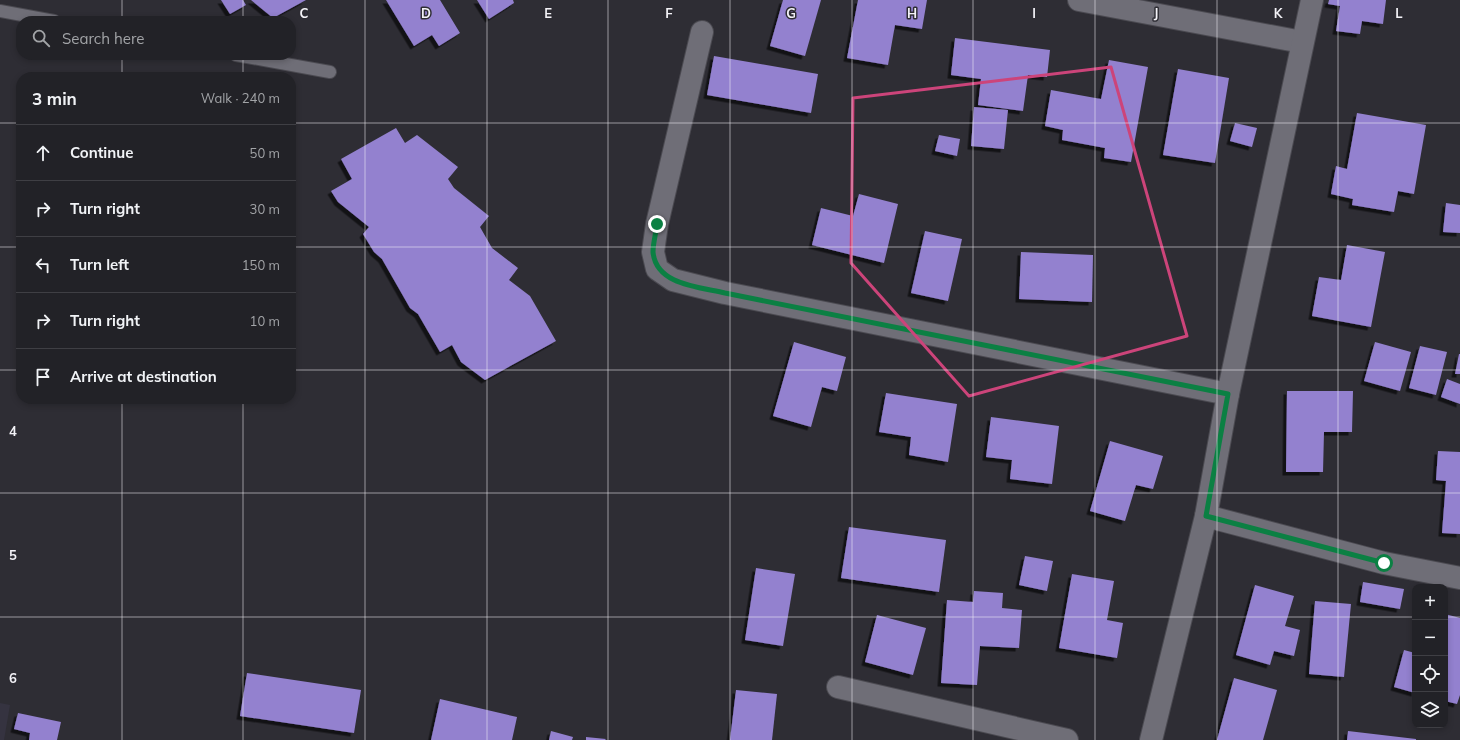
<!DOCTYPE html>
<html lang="en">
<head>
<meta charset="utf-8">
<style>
	:root { --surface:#222227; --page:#2e2f33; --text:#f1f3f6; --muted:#a2a4a7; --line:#3f3f44 }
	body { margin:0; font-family:Mulish,sans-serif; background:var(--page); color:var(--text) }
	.controls { position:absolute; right:12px; bottom:12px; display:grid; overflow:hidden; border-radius:8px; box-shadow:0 2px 6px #0003 }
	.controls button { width:36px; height:36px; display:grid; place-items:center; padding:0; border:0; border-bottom:1px solid var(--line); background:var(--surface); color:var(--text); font:20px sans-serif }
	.stop { position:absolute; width:12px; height:12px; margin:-9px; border:3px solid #0b8043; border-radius:50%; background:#fff }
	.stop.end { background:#0b8043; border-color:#fff; box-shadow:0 1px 4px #0008 }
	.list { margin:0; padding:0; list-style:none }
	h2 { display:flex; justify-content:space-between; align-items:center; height:52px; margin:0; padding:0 16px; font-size:17px }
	h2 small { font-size:13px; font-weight:400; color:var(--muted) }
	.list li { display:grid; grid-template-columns:26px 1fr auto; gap:12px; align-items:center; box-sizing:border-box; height:56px; padding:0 16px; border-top:1px solid var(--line) }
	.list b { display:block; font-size:15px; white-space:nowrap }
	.list em { font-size:13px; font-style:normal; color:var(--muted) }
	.icon { flex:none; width:22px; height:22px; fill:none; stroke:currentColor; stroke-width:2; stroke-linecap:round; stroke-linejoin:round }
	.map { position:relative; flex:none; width:1460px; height:740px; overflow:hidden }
	.search { position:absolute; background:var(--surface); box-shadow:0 2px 6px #0003; left:16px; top:16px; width:280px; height:44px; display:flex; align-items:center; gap:10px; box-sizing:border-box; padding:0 14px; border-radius:16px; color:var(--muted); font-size:15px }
	.panel { position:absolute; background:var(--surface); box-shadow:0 2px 6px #0003; left:16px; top:72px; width:280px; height:332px; border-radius:16px }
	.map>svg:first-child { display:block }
	.built { fill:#353340 }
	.building { fill:#9381cf; filter:url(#shadow) }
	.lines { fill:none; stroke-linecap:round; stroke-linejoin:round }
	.service-casing { stroke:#4b4a51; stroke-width:14 }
	.minor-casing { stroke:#4b4a51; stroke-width:24 }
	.service { stroke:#6f6e77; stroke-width:12 }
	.minor { stroke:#6f6e77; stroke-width:22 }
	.route { stroke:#0b8043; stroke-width:5 }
	.marked { fill:none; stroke:#cc447a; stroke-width:3; stroke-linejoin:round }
	.grid { fill:none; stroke:#f4f3f8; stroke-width:1; stroke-opacity:0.55 }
	.grid-label { font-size:13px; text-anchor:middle; font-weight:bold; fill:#f4f3f8; stroke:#2e2d34; stroke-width:3; stroke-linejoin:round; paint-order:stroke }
</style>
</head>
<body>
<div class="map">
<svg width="1460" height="740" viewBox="0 0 1460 740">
	<defs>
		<filter id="shadow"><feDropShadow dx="-3.5" dy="3.5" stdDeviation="0" flood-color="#0009"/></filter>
	</defs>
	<rect width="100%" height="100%" fill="#2e2d34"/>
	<polygon class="built" points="0,703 10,705 4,740 0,740"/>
	<g class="building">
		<polygon points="221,0 243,0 246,5 230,14"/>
		<polygon points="251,0 306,0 273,18"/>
		<polygon points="386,0 440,0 460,33 439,46 432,35 414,46"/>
		<polygon points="477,0 513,0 514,3 489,19"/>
		<polygon points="783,0 821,0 805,56 770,46"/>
		<polygon points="858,0 927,0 922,29 895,25 888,65 847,58"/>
		<polygon points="1329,0 1386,0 1383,24 1362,21 1360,34 1336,31 1340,6 1328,4"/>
		<polygon points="955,38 1050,50 1047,77 1028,75 1023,111 978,105 981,79 951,75"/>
		<polygon points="714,56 818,74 811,113 707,95"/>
		<polygon points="1109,60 1148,67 1131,162 1104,158 1105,148 1062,140 1063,130 1045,126 1051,90 1101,99"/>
		<polygon points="1178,69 1229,78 1215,163 1163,155"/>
		<polygon points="974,107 1008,110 1004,149 971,146"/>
		<polygon points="1357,113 1426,125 1414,194 1398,191 1394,212 1352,205 1353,199 1331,194 1336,166 1347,169"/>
		<polygon points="1235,123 1257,128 1252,147 1230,141"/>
		<polygon points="396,128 405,143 417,135 458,167 448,179 454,188 489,216 480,227 492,248 518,268 509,280 530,296 556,341 485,380 461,362 452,345 440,352 418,314 410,308 382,259 374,252 363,234 369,227 338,202 331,191 352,179 341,159"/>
		<polygon points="939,135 960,139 957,156 935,151"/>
		<polygon points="859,194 898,204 884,263 812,245 821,208 853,216"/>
		<polygon points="1446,203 1460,205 1460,233 1443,232"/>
		<polygon points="925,231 962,239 948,301 911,293"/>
		<polygon points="1347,245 1385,252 1371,327 1312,316 1319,277 1341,280"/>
		<polygon points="1021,252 1093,255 1092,302 1019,299"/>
		<polygon points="794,342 846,357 837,391 822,387 811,427 773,416"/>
		<polygon points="1375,342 1411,352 1400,391 1364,381"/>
		<polygon points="1420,346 1447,352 1436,395 1409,388"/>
		<polygon points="1459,354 1460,354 1460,374 1455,374"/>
		<polygon points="1447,379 1460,384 1460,404 1441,397"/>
		<polygon points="1287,391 1353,391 1352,432 1324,432 1323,472 1286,472"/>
		<polygon points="886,393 957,404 948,462 909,455 911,437 879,432"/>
		<polygon points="991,417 1059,426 1052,484 1010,479 1012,460 986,457"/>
		<polygon points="1110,441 1163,456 1153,489 1136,485 1125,521 1090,511"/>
		<polygon points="1438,451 1460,452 1460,534 1442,533 1446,481 1436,480"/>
		<polygon points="849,527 946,540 939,592 841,578"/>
		<polygon points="1025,556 1053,561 1047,591 1019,585"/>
		<polygon points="756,568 795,574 783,646 745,640"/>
		<polygon points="1072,574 1114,581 1107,620 1123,623 1117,658 1059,648"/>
		<polygon points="1363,582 1404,589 1400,609 1360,602"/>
		<polygon points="1255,585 1294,596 1285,626 1300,630 1294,656 1274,651 1270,665 1236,655"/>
		<polygon points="974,591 1003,593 1002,608 1022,610 1019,648 980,646 977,685 941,683 947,600 973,602"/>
		<polygon points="1315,601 1351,604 1344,677 1309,674"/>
		<polygon points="1445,614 1460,618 1460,695 1457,704 1445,701"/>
		<polygon points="877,615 926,628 913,675 865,662"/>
		<polygon points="1404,650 1415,653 1415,693 1394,687"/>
		<polygon points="247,673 361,690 354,733 240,716"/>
		<polygon points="1234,678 1277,690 1263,740 1217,740"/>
		<polygon points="736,690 777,694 772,740 730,740"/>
		<polygon points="440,699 517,717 512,740 431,740"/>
		<polygon points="18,713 61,722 57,740 29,740 30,733 14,729"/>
		<polygon points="551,731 573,737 572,740 549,740"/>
		<polygon points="1348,731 1416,739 1416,740 1347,740"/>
		<polygon points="586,737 606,739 605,740 586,740"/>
	</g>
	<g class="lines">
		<defs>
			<g id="service">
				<polyline points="0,11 54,21"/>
				<polyline points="236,55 330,72"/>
			</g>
			<g id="minor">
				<polyline points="1079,0 1302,42"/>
				<polyline points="702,32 657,224 653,252 657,269 673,280 725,293 1228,394"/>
				<polyline points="1206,516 1384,563 1460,578"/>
				<polyline points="838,687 1067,740"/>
				<polyline points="1151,740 1206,516 1228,394 1312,0"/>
			</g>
		</defs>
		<use href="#service" class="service-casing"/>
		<use href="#minor" class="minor-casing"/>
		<use href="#service" class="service"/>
		<use href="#minor" class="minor"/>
	</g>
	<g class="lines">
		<path class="route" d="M 657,224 C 656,233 653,243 653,252 C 656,285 699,287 725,293 L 1228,394 L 1206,516 L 1384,563"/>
	</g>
	<path class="marked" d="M 1111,67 L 1187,336 L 969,396 L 851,263 L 853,98 Z"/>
	<path class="grid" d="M 122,0 L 122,21M 243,0 L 243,21M 365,0 L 365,740M 487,0 L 487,740M 608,0 L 608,740M 730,0 L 730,740M 852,0 L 852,740M 973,0 L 973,740M 1095,0 L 1095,740M 1217,0 L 1217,740M 1338,0 L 1338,740M 122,55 L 122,77M 243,55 L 243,77M 0,123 L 21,123M 291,123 L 1460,123M 0,247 L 21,247M 291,247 L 1460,247M 0,370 L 21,370M 291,370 L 1460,370M 122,399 L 122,740M 243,399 L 243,740M 0,493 L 1460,493M 0,617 L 1415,617M 1445,617 L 1460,617"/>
	<g class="grid-label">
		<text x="304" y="18">C</text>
		<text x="426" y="18">D</text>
		<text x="548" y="18">E</text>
		<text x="669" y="18">F</text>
		<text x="791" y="18">G</text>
		<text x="912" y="18">H</text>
		<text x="1034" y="18">I</text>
		<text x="1156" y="18">J</text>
		<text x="1278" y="18">K</text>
		<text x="1399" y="18">L</text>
		<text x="13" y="436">4</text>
		<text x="13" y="560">5</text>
		<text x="13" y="683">6</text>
	</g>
</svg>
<div class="controls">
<button>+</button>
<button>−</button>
<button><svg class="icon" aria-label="locate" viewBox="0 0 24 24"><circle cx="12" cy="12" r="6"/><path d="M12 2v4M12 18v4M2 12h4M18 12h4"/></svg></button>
<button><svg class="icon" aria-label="layers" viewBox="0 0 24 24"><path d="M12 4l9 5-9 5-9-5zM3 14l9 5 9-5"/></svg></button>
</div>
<div class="stop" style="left:1384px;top:563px"></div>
<div class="stop end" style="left:657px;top:224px"></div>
<div class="search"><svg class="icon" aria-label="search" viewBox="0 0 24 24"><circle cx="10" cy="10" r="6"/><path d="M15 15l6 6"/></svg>Search here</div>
<section class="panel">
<h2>3 min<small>Walk · 240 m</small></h2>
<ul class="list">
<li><svg class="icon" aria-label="ahead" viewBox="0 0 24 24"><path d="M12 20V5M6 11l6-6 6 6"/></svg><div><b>Continue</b></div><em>50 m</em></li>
<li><svg class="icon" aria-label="right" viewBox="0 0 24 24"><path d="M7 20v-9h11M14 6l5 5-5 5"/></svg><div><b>Turn right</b></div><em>30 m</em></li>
<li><svg class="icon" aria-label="left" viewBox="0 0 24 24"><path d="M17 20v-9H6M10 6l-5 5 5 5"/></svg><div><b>Turn left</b></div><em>150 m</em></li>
<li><svg class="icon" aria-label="right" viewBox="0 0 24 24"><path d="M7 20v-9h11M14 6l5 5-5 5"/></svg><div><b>Turn right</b></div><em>10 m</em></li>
<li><svg class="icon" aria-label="arrive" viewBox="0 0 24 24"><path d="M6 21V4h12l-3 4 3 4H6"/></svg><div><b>Arrive at destination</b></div></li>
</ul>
</section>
</div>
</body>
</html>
